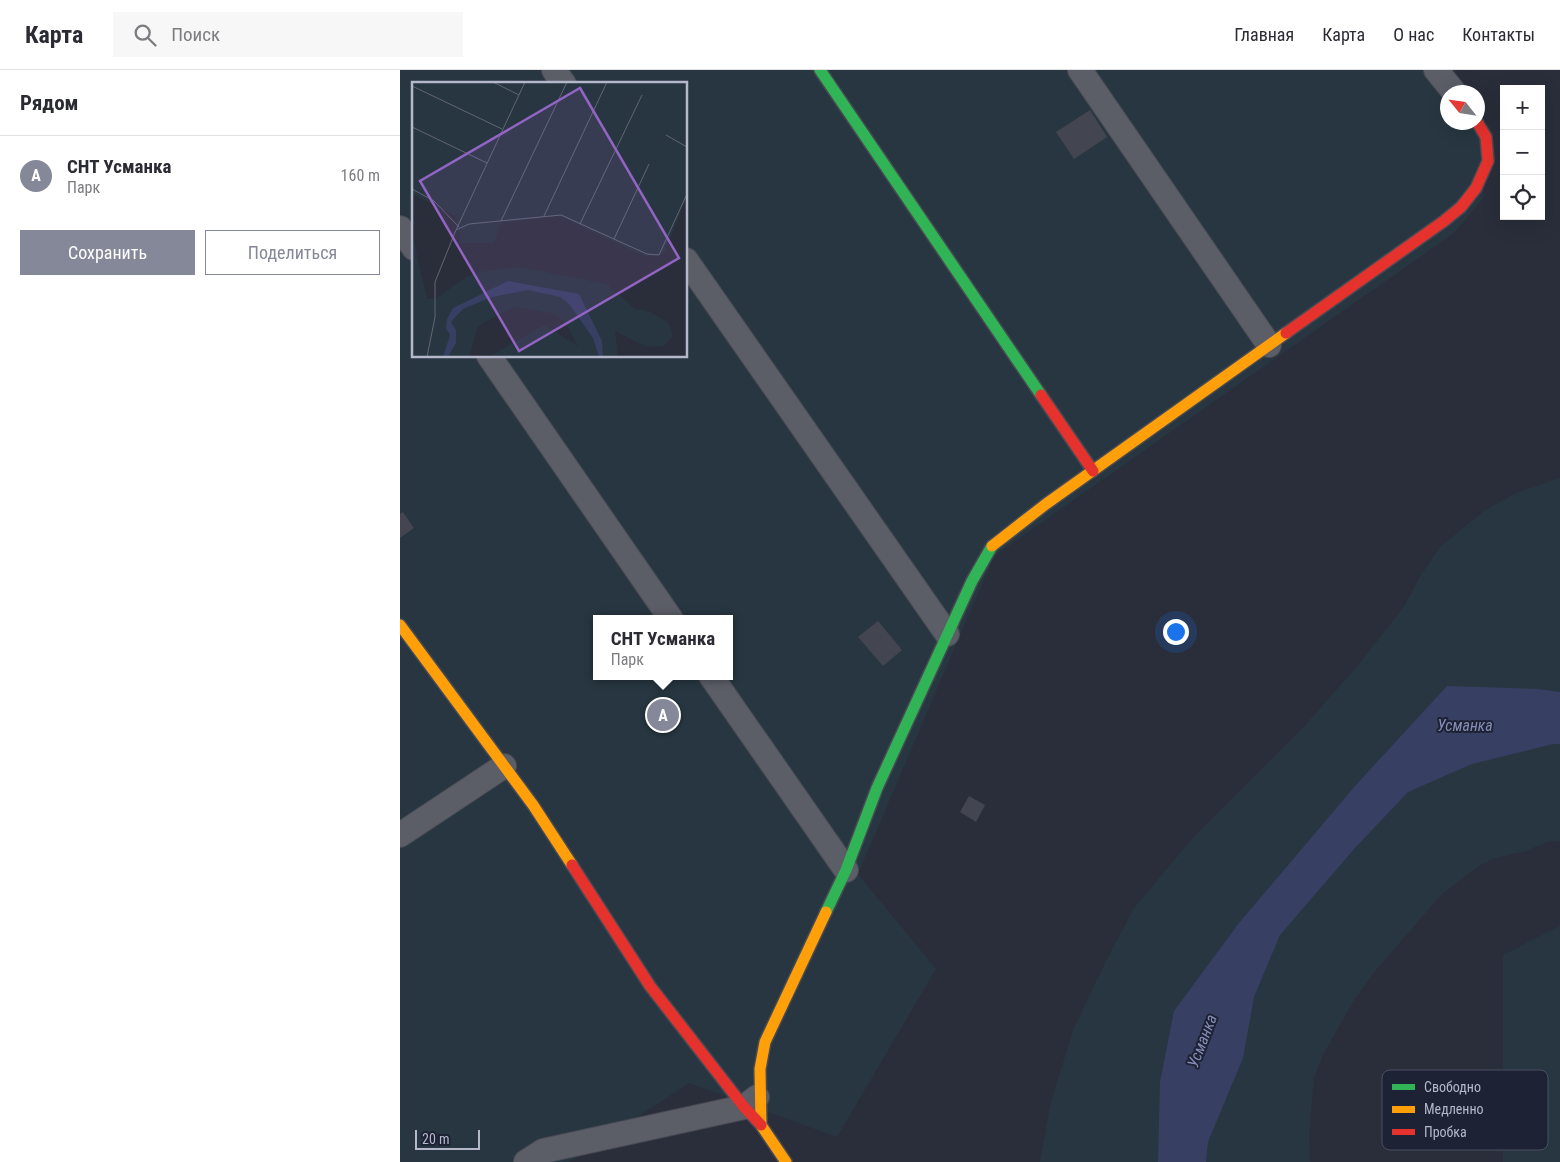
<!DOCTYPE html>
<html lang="ru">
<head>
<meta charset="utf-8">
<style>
	:root { --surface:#fff; --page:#f7f7f7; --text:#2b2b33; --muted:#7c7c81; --line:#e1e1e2; --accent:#848898 }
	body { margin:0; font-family:"Roboto Condensed",sans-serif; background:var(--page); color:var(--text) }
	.controls { position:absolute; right:15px; top:15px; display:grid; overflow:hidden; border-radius:0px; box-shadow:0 5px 20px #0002 }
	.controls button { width:45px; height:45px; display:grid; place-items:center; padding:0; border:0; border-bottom:1px solid var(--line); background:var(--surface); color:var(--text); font:25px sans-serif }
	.compass { position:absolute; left:1040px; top:15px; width:45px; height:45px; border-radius:50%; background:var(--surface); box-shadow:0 5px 20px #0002; rotate:300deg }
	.scale { position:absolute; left:15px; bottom:12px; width:65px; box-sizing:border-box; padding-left:5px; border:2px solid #b5b8ca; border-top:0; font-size:14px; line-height:18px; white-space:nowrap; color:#b5b8ca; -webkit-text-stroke:4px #1e2235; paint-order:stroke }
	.you { position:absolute; left:775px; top:561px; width:18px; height:18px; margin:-12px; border:4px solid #fff; border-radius:50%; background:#1a73e8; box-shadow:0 0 0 8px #1a73e833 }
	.badge { display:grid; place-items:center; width:32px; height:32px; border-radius:50%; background:var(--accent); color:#fff; font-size:16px; font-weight:700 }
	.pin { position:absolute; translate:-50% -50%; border:2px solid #fff; box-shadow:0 1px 5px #0006 }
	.popup { position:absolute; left:193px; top:545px; width:140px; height:65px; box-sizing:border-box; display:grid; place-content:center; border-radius:0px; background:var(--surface); filter:drop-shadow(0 1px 4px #0005); font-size:16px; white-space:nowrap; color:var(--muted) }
	.popup b { font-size:19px; color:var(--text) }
	.popup::after { content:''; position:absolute; left:50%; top:100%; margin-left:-10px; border:10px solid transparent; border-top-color:var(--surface) }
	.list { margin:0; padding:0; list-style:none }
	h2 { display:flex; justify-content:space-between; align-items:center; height:65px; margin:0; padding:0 20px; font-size:21px }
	h2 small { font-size:16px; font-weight:400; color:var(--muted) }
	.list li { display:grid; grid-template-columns:32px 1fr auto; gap:15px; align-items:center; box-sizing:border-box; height:80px; padding:0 20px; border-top:1px solid var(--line) }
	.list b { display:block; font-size:19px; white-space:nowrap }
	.list p { margin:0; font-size:16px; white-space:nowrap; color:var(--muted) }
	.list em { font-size:16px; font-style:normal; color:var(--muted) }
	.actions { display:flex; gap:10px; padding:15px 20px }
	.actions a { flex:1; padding:11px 0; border:1px solid var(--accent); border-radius:0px; text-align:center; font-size:18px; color:var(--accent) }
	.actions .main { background:var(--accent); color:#fff }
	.icon { flex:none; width:28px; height:28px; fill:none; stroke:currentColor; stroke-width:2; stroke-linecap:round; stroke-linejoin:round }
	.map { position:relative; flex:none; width:1160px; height:1092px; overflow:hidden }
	header { display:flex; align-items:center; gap:30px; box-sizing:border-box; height:70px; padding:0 25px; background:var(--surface); border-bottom:1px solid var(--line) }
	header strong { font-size:24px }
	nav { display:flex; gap:28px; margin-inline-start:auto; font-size:18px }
	.search { width:350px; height:45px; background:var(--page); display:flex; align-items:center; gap:12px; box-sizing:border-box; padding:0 18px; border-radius:0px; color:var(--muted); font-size:19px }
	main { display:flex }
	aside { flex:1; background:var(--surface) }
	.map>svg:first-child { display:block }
	.green { fill:#273640; fill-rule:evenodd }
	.water { fill:#373f63 }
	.building { fill:#434650 }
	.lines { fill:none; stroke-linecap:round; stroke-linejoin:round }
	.street-casing { stroke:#474a53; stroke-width:26 }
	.fast-casing { stroke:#474a53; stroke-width:14 }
	.slow-casing { stroke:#474a53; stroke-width:14 }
	.jam-casing { stroke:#474a53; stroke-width:14 }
	.street { stroke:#5b5d67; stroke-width:24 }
	.fast { stroke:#30b455; stroke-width:11 }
	.slow { stroke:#ff9f0a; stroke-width:11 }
	.jam { stroke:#e5322d; stroke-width:11 }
	.labels { text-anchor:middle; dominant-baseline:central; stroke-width:4; stroke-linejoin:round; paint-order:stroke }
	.water-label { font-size:16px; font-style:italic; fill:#848db6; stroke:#1e2235 }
	.inset-road { fill:none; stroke:#626574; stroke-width:1 }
	.view { fill:#9264c3; fill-opacity:0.15; stroke:#9264c3; stroke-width:2.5 }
	.inset-edge { fill:none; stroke:#b5b8ca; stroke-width:2.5 }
	.key { fill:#1e2235; stroke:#4b4f62; stroke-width:1 }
	.key-label { font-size:14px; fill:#b5b8ca }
</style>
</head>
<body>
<header>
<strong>Карта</strong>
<div class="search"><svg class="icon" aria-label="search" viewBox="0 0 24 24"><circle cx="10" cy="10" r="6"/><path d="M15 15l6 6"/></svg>Поиск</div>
<nav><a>Главная</a><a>Карта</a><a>О нас</a><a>Контакты</a></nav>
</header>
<main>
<aside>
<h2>Рядом<small></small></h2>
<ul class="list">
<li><span class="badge">A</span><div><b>СНТ Усманка</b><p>Парк</p></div><em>160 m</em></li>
</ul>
<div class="actions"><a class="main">Сохранить</a><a>Поделиться</a></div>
</aside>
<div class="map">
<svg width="1160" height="1092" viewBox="0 0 1160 1092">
	<rect width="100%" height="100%" fill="#2a2e3a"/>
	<g class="green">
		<path d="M 0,0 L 1042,0 L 1048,22 L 1048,52 L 1078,52 L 1084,127 L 1054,163 L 594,486 L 458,804 L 536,899 L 437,1067 L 289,1013 L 169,1092 L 0,1092 ZM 14,14 L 286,14 L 286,286 L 14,286 ZM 197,549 L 329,549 L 329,606 L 197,606 Z"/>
		<polygon points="1160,408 1160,771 1149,771 1126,781 1095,788 1077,797 1041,825 976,900 954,930 923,985 914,1007 909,1066 910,1092 640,1092 651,1032 673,960 706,891 734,838 791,770 900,661 959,594 1003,538 1021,505 1040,477 1084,441 1116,423"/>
		<polygon points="1160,856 1160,1092 1103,1092 1103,885"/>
	</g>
	<polygon class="water" points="1047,616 1138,619 1160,622 1160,674 1153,674 1072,694 1008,722 955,778 880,865 854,927 843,988 808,1072 806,1092 758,1092 760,1012 774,941 839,853 955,716"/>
	<g class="building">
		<polygon points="690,40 707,67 674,89 656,62"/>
		<polygon points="3,442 14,458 0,468 0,444"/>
		<polygon points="478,551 502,580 483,596 458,567"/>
		<polygon points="569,726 585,735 576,752 560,742"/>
	</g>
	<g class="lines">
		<defs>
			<g id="street">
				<polyline points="154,0 164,14"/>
				<polyline points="680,0 869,275"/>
				<polyline points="1036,0 1054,22"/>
				<polyline points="0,158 14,178"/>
				<polyline points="286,190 547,564"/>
				<polyline points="89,286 271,549"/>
				<polyline points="311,606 446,800"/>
				<polyline points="0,765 104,696"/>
				<polyline points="126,1092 143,1081 344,1037 357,1027"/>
			</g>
			<g id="fast">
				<polyline points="420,0 641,325"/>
				<polyline points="426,842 446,800 477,718 572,511 592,476"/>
			</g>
			<g id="slow">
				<polyline points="592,476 646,434 886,263"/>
				<polyline points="0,555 133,735 172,795"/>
				<polyline points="386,1092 361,1055 360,999 365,972 426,842"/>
			</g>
			<g id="jam">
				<polyline points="886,263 1044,151 1061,137 1076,118 1088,91 1086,67 1077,52"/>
				<polyline points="641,325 693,401"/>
				<polyline points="172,795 250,916 344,1037 361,1055"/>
			</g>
		</defs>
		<use href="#street" class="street-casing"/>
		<use href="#fast" class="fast-casing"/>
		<use href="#slow" class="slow-casing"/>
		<use href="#jam" class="jam-casing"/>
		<use href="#street" class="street"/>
		<use href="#fast" class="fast"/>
		<use href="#slow" class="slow"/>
		<use href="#jam" class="jam"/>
	</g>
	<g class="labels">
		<g class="water-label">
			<text x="1065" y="655">Усманка</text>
			<text transform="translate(802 971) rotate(-69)">Усманка</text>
		</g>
	</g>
	<g transform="translate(12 12)">
		<rect width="275" height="275" fill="#2a2e3a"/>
		<path d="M 0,0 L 275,0 L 275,114 L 252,172 L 234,175 L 147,134 L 89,141 L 82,161 L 49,161 L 44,134 L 0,112 ZM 0,151 L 15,217 L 23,217 L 54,195 L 72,189 L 108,185 L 195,202 L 223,227 L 238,230 L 256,240 L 261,253 L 252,264 L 234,265 L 203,249 L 206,275 L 77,275 L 132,243 L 166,264 L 153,240 L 143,232 L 102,225 L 66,244 L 57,275 L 0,275 Z" fill="#273640"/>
		<path d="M 96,199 L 167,212 L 190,259 L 191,275 L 187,275 L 181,256 L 157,222 L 148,215 L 116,208 L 80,215 L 51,227 L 39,240 L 44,248 L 44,261 L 36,275 L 31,275 L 38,253 L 34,246 L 35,237 L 41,226 Z" fill="#373f63"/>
		<path class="inset-road" d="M 81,0 L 107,13M 0,4 L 90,47M 0,45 L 75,81M 254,53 L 275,65M 0,107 L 22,119 L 47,145M 132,134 L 195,0M 89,139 L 155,0M 168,142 L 230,13M 44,148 L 113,0M 202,157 L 237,82M 15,275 L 23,235 L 23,200 L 44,148 L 57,142 L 149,133 L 235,172 L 247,173 L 275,112"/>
		<path class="view" d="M 168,6 L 267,176 L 107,269 L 8,99 Z"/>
		<rect width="275" height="275" class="inset-edge"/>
	</g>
	<rect x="982" y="1000" width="166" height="80" rx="8" class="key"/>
	<rect x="992" y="1014" width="23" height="6" fill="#30b455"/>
	<rect x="992" y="1036" width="23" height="7" fill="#ff9f0a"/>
	<rect x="992" y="1059" width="23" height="6" fill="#e5322d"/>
	<g class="key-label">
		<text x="1024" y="1022">Свободно</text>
		<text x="1024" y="1044">Медленно</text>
		<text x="1024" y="1067">Пробка</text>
	</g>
</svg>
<div class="controls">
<button>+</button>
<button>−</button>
<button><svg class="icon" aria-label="locate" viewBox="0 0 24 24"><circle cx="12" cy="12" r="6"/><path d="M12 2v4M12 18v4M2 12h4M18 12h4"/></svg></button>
</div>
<svg class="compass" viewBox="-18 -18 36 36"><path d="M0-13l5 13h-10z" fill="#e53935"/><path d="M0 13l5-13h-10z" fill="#7c7c81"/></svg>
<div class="scale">20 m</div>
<div class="you"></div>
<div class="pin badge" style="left:263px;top:645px">A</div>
<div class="popup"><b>СНТ Усманка</b>Парк</div>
</div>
</main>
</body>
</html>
